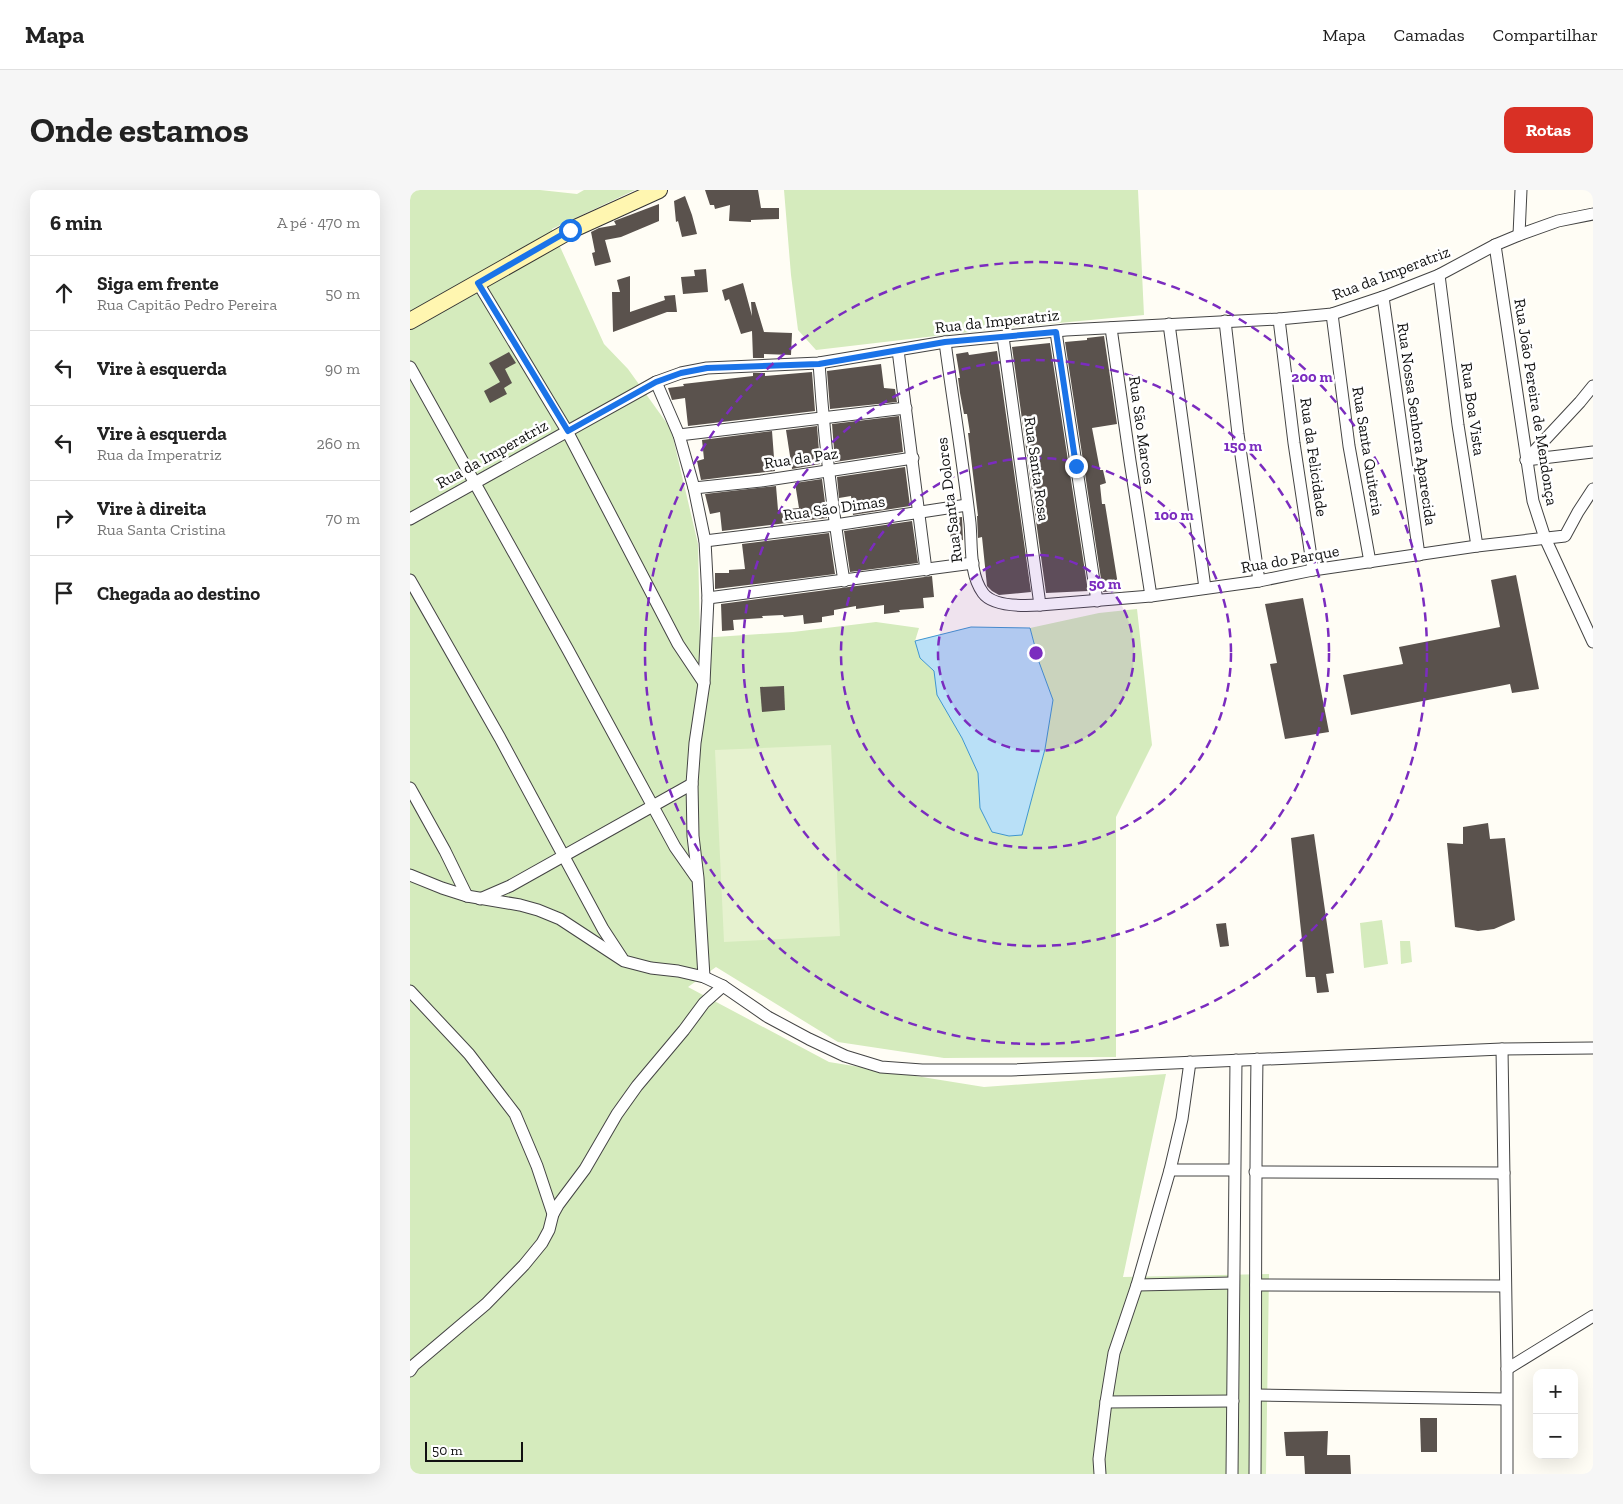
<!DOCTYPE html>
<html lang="pt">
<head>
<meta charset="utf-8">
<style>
	:root { --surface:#fff; --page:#f6f6f6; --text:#222; --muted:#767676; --line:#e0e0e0; --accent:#d93025 }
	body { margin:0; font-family:"Zilla Slab",serif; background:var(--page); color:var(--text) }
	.controls { position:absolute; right:15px; bottom:15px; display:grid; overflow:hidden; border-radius:10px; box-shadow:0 5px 20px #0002 }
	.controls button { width:45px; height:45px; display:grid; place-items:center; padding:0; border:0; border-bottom:1px solid var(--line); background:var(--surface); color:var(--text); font:25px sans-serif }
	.scale { position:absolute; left:15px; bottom:12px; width:98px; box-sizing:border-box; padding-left:5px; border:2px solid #111; border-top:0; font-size:14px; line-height:18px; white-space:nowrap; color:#111; -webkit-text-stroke:4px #fff; paint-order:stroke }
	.stop { position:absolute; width:15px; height:15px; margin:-11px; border:4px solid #1a73e8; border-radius:50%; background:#fff }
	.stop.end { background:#1a73e8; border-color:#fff; box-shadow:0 1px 5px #0008 }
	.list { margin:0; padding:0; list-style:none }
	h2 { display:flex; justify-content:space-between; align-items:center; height:65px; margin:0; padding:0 20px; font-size:21px }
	h2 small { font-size:16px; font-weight:400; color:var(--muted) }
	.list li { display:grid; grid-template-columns:32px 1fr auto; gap:15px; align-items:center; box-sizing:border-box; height:75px; padding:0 20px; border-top:1px solid var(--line) }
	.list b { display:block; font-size:19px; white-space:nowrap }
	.list p { margin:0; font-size:16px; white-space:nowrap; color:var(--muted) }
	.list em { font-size:16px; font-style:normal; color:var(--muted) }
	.icon { flex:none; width:28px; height:28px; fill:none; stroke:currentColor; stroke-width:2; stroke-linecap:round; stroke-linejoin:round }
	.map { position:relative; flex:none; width:1183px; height:1284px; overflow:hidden; border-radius:10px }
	header { display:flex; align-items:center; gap:30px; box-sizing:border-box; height:70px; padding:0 25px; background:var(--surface); border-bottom:1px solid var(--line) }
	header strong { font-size:24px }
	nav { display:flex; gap:28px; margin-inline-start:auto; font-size:18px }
	.intro { display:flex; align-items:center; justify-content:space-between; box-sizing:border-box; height:120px; padding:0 30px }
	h1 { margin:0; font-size:35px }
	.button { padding:12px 22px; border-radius:10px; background:var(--accent); color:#fff; font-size:18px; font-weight:700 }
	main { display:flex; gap:30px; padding:0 30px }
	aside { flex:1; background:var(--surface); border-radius:10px; box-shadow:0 5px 20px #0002 }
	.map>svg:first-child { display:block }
	.green { fill:#d5ebbd }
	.pitch { fill:#e6f2cf }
	.water { fill:#b9e0f7; stroke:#3f96cf }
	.building { fill:#5a524d }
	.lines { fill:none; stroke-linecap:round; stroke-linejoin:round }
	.street-casing { stroke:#444; stroke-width:13 }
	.secondary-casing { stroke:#333; stroke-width:18 }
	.street { stroke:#fff; stroke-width:11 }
	.secondary { stroke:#fff6b0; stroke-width:16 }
	.route { stroke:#1a73e8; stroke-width:6 }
	.ring { fill:none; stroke:#7b2cbf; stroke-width:2.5; stroke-dasharray:9 6 }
	.labels { text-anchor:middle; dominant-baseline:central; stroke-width:5; stroke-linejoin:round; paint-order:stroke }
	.street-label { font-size:16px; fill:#111; stroke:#fff }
	.centre { fill:#7b2cbf; stroke:#fff; stroke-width:2.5 }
	.ring-label { font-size:15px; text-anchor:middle; font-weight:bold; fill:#7b2cbf; stroke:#fff; stroke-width:5; stroke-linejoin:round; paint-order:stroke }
</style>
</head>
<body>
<header>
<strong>Mapa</strong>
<nav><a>Mapa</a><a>Camadas</a><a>Compartilhar</a></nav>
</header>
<div class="intro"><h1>Onde estamos</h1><a class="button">Rotas</a></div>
<main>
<aside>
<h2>6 min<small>A pé · 470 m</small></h2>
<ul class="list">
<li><svg class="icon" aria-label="ahead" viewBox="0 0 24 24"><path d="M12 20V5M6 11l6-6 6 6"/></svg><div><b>Siga em frente</b><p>Rua Capitão Pedro Pereira</p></div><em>50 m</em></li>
<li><svg class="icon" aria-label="left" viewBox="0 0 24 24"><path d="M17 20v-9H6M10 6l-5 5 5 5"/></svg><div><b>Vire à esquerda</b></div><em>90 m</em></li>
<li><svg class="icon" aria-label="left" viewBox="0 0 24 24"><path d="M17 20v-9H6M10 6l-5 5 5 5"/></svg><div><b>Vire à esquerda</b><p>Rua da Imperatriz</p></div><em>260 m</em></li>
<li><svg class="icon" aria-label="right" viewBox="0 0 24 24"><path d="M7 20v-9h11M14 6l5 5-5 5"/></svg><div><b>Vire à direita</b><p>Rua Santa Cristina</p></div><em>70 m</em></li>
<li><svg class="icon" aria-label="arrive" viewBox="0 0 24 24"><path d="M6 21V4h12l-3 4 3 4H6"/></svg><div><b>Chegada ao destino</b></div></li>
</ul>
</aside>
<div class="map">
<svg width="1183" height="1284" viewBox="0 0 1183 1284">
	<rect width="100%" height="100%" fill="#fffdf5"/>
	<g class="green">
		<polygon points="0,0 130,0 167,4 174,0 225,0 142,39 194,154 218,179 261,239 288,354 290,448 383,442 466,432 509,438 505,451 510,468 524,481 528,505 552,548 568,583 570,618 599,646 612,644 635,559 629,472 620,438 689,423 727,419 742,555 706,627 706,867 534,868 428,852 306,777 278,797 419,872 574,897 756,884 713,1087 859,1084 856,1284 0,1284"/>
		<polygon points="374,0 728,0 734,125 585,139 406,160 388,140 381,85"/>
		<polygon points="972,730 978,774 954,778 950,733"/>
		<polygon points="990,751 1000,751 1002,772 991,774"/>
	</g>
	<polygon class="pitch" points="421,555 430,746 314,752 305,560"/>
	<polygon class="water" points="561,437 620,438 629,472 643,510 635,559 612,645 599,646 582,642 570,618 568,583 552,548 527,505 524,481 510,468 505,451"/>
	<g class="building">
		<polygon points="295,0 348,0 351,18 369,18 369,29 341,30 341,32 319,31 320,15 305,19 304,15 300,15"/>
		<polygon points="275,6 282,25 287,44 272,47 268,31 266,32 264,11"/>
		<polygon points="249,14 249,31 211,47 195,50 201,72 185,76 182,63 185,62 181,42 189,38 206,35 204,31"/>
		<polygon points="296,79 298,102 273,104 271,87 285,86 284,80"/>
		<polygon points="220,86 220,122 255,110 254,106 265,105 267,122 257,122 203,142 202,102 210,102 207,90"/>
		<polygon points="333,93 342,126 341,112 345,112 354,142 382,143 381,165 354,164 354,168 343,168 342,141 331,144 319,109 315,111 312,100"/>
		<polygon points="694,146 707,234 682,238 690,280 693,280 696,293 690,295 692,314 695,314 709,401 693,402 655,152 677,150 677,148"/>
		<polygon points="640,153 678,401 636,403 602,157"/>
		<polygon points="587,161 621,402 589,405 582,401 577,396 572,347 568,348 567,326 568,326 558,243 560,243 557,224 554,224 550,203 548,188 550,188 546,164 558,162 559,165"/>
		<polygon points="99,162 106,173 95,179 102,193 94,198 97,204 80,213 74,201 90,192 79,173"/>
		<polygon points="471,174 474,198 485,199 487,212 420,219 417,181"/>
		<polygon points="402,182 405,221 278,236 275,208 262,210 258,198 274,196 273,194 343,186 343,183 355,183 355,186"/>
		<polygon points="489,226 493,262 425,272 422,234"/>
		<polygon points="407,236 410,274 382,279 376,240"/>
		<polygon points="362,241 365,281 291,290 287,271 294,269 292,250"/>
		<polygon points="495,277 500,316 443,325 441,306 429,308 427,287"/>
		<polygon points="412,289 417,328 312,341 310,322 300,324 295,304 366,296 368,320 389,318 385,293"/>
		<polygon points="552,327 553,350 541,352 539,328"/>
		<polygon points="502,331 508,373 440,382 434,341"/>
		<polygon points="419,343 425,384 305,399 305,383 319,383 319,380 335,379 332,354"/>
		<polygon points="1106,385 1129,499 1102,503 1100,494 941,525 933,485 993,474 989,457 1090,437 1081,390"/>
		<polygon points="522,386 524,407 513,408 514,418 489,420 490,422 474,424 474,415 446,419 446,416 424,420 424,425 412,427 412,432 394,434 393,425 374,427 373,425 352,426 353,428 323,430 324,440 312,441 311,414"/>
		<polygon points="893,408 919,542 875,549 860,474 867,473 855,414"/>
		<polygon points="374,496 375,520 352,522 350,497"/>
		<polygon points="1078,633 1080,649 1095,648 1105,730 1084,739 1068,741 1045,737 1037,653 1053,654 1053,637"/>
		<polygon points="904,644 924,783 916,784 919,802 907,803 905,787 896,787 881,648"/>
		<polygon points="816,733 819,756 810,757 806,734"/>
		<polygon points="1010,1228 1027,1228 1027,1262 1011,1262"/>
		<polygon points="918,1241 917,1265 940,1265 941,1284 895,1284 894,1266 876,1266 874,1242"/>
	</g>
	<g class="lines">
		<defs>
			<g id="street">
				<polyline points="1109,45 1111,0"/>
				<polyline points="1085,55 1123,311 1135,348 1183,452"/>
				<polyline points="1029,85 1048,235 1067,356"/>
				<polyline points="68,93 157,241 268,454 294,493"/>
				<polyline points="973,107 1009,365"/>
				<polyline points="922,124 939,256 960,372"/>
				<polyline points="869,129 884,253 903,380"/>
				<polyline points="815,131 828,244 849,391"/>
				<polyline points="759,134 795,398"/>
				<polyline points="701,138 720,271 741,406"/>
				<polyline points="646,142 687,411"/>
				<polyline points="593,147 630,415"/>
				<path d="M 535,152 C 543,212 553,272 560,333 C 562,355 559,384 573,403 C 583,417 614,416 630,415 L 741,406 L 849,391 L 903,380 L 1067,356 L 1155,346 L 1168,322 L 1183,299"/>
				<polyline points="488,160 516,380"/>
				<path d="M 409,173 C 414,246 422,319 434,391"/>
				<polyline points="0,177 158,460 265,657 286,687"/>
				<polyline points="246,192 269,245 284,298 295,351 298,408 294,493 285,553 282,594 283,646 288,688 294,787"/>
				<polyline points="269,245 496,218"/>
				<polyline points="1116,270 1170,212 1183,196"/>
				<polyline points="1116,270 1183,262"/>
				<polyline points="284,298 351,291 503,268"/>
				<polyline points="0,329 246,192 271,183 297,178 409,173 535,152 656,140 869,129 922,124 973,107 1029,85 1085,55 1109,45 1148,31 1183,24"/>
				<polyline points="295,351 425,335 557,315"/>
				<polyline points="0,390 90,548 193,739 212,768"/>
				<polyline points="298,408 563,373"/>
				<polyline points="0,598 35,661 57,706"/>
				<polyline points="0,685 32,698 57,706 110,715 128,720 150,729 214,771 241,778 268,781 294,787 313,796 358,827 399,849 435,866 471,877 512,880 601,880 1092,859 1183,858"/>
				<polyline points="70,709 100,696 282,594"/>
				<polyline points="0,801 59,864 105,924 127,976 143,1024"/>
				<polyline points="1092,859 1097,1179 1097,1284"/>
				<polyline points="760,980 824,980"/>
				<polyline points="845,982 1094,983"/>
				<polyline points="727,1095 823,1093"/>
				<polyline points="846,1095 1095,1096"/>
				<polyline points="1097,1179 1183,1126"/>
				<polyline points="0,1181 4,1175 76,1114 114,1075 132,1053 139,1040 143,1024 148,1015 175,979 207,924 227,896 274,840 294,813 313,796"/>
				<polyline points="846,1205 1096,1209"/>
				<polyline points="696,1212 823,1211"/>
				<polyline points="690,1284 689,1269 696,1212 704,1163 727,1095 760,980 772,929 780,872"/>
				<polyline points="822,1284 826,870"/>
				<path d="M 845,1284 C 846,1146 845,1007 847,869"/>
			</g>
			<polyline id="secondary" points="0,131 161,40 249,0"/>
		</defs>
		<use href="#street" class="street-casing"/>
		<use href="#secondary" class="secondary-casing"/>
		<use href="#street" class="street"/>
		<use href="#secondary" class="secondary"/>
	</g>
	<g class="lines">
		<polyline class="route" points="160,40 68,93 158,241 246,192 271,183 297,178 409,174 535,152 646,142 666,276"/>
	</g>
	<circle cx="626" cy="463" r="98" fill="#7b2cbf" fill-opacity=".12"/>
	<g class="ring">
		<circle cx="626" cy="463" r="98"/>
		<circle cx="626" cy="463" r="195"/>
		<circle cx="626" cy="463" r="293"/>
		<circle cx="626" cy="463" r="391"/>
	</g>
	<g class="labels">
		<g class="street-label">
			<text transform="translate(981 83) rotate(-21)">Rua da Imperatriz</text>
			<text transform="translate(587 131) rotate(-6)">Rua da Imperatriz</text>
			<text transform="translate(1126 212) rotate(81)">Rua João Pereira de Mendonça</text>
			<text transform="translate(1063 219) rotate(82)">Rua Boa Vista</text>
			<text transform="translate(1007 234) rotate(82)">Rua Nossa Senhora Aparecida</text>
			<text transform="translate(732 240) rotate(82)">Rua São Marcos</text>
			<text transform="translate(958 261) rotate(81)">Rua Santa Quiteria</text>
			<text transform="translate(82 264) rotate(-29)">Rua da Imperatriz</text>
			<text transform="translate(904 267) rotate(82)">Rua da Felicidade</text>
			<text transform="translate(391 268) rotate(-8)">Rua da Paz</text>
			<text transform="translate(627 279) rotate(82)">Rua Santa Rosa</text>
			<text transform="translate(539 310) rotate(-97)">Rua Santa Dolores</text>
			<text transform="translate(424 318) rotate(-8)">Rua São Dimas</text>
			<text transform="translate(880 369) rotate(-10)">Rua do Parque</text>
		</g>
	</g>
	<circle cx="626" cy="463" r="8" class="centre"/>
	<g class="ring-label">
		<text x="902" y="192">200 m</text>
		<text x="833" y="261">150 m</text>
		<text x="764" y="330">100 m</text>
		<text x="695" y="399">50 m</text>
	</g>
</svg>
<div class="controls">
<button>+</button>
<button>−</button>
</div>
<div class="scale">50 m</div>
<div class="stop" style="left:160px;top:40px"></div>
<div class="stop end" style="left:666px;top:276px"></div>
</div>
</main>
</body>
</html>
